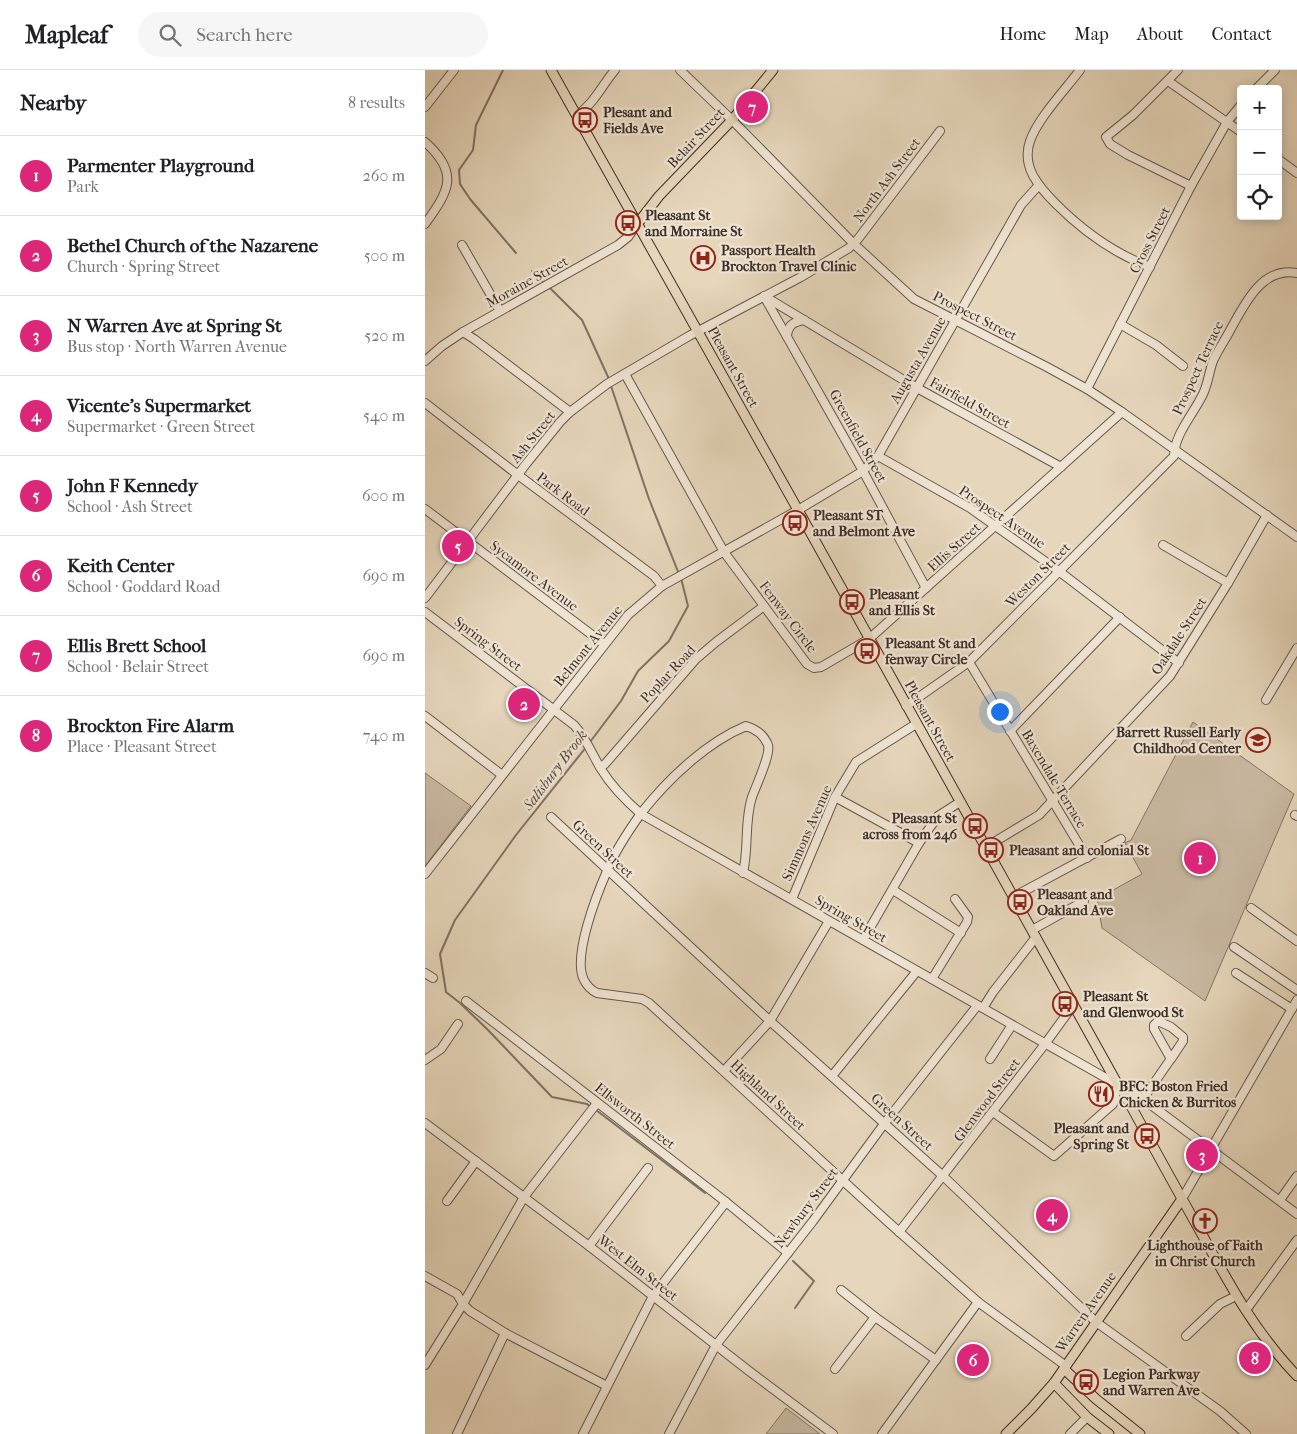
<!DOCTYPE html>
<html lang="en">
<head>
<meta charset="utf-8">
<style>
	:root { --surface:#fff; --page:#f6f6f6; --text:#202124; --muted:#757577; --line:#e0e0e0; --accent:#db2777 }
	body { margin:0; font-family:"IM FELL French Canon",serif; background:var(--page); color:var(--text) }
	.controls { position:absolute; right:15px; top:15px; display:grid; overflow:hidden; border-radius:5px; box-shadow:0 2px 12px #0003 }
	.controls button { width:45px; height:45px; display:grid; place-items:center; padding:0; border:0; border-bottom:1px solid var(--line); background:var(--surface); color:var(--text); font:25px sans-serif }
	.you { position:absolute; left:574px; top:641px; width:18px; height:18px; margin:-12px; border:4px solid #fff; border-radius:50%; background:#1a73e8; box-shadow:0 0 0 8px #1a73e833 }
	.badge { display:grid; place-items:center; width:32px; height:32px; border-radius:50%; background:var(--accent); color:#fff; font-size:16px; font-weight:700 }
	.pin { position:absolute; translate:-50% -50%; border:2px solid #fff; box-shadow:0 1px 5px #0006 }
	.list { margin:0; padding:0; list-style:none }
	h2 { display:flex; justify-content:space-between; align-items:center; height:65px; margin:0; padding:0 20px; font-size:21px }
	h2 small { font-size:16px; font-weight:400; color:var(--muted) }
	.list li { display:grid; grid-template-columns:32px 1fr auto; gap:15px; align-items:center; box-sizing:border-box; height:80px; padding:0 20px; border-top:1px solid var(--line) }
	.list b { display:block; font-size:19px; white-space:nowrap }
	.list p { margin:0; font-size:16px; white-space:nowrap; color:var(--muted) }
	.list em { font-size:16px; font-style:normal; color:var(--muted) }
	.icon { flex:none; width:28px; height:28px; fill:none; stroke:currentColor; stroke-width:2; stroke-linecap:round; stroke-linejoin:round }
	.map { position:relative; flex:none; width:872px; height:1364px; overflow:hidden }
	header { display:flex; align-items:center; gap:30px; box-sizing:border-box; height:70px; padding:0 25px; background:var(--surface); border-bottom:1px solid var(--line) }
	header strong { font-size:24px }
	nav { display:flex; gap:28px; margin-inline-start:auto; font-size:18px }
	.search { width:350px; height:45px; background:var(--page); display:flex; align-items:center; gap:12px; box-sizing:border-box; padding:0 18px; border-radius:28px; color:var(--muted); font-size:19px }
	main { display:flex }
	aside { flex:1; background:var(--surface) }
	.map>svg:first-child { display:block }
	.green { fill:#c9b9a2; stroke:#837465 }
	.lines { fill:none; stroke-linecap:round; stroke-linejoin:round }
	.stream { stroke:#807162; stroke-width:2 }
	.minor-casing { stroke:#67584d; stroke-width:10 }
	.major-casing { stroke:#3d2e28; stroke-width:11 }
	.minor { stroke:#efe4d3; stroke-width:8 }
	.major { stroke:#e6d6bb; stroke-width:9 }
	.labels { text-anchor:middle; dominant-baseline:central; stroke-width:4.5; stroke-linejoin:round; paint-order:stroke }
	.poi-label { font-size:14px; font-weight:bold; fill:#3d2e28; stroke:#efe4d3; text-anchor:start }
	.street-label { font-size:14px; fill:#3d2e28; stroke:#efe4d3 }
	.water-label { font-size:15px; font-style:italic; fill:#594a40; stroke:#efe4d3 }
</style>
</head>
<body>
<header>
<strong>Mapleaf</strong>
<div class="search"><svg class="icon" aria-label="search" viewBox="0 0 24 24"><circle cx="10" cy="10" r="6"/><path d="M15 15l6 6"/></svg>Search here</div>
<nav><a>Home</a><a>Map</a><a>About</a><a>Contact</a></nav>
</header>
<main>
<aside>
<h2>Nearby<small>8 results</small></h2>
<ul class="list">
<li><span class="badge">1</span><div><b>Parmenter Playground</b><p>Park</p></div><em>260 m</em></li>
<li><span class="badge">2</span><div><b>Bethel Church of the Nazarene</b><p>Church · Spring Street</p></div><em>500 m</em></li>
<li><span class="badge">3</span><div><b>N Warren Ave at Spring St</b><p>Bus stop · North Warren Avenue</p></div><em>520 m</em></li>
<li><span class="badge">4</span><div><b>Vicente's Supermarket</b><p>Supermarket · Green Street</p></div><em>540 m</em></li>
<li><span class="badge">5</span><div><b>John F Kennedy</b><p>School · Ash Street</p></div><em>600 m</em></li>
<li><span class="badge">6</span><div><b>Keith Center</b><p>School · Goddard Road</p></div><em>690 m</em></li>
<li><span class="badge">7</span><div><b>Ellis Brett School</b><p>School · Belair Street</p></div><em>690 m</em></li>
<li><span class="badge">8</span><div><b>Brockton Fire Alarm</b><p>Place · Pleasant Street</p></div><em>740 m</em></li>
</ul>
</aside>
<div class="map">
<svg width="872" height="1364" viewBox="0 0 872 1364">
	<rect width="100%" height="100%" fill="#e6d6bb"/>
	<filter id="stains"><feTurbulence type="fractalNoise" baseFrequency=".004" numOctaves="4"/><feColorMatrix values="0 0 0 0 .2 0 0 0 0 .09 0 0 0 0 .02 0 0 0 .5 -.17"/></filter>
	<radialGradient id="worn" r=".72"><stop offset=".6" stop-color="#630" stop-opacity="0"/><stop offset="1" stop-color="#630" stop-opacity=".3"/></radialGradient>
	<g class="green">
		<polygon points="768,652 869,724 780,931 677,858 672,829 717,804 700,773 706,770"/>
		<polygon points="0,703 46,736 0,796"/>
		<polygon points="361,1338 395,1364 341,1364"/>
	</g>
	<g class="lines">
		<g class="stream">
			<polyline points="78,0 51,55 48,80 34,100 35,114 45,129 91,183"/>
			<polyline points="107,201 119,213"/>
			<polyline points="123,216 157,250 184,309"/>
			<polyline points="185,313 224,429 254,504"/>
			<polyline points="165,672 196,631 213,601 244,571 263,536 256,508"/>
			<polyline points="162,676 91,765 30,850 15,884 21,922 35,933 63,960 127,1027 162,1034 167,1038"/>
			<polyline points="171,1040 280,1123"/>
			<polyline points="368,1191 389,1211 370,1238"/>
		</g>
		<defs>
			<g id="minor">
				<polyline points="255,0 307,50 429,174 489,229 622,297 662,319 697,342 872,467"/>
				<path d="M 655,0 C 640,20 613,48 605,71 C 596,97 614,117 631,134 C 658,161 688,183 725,197"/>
				<polyline points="753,0 708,45 681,67 685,74 703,85 766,116"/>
				<polyline points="743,11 816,62"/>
				<polyline points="831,19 850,0"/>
				<polyline points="0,37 29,0"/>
				<path d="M 152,45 C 169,34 177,15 190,0"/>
				<path d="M 0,72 C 35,103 24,121 0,154"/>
				<polyline points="853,89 872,103"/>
				<polyline points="37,175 75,241"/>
				<polyline points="339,226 492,318 636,397"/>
				<polyline points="340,228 438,401 501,518"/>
				<polyline points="695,254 731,275 758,296"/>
				<polyline points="38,262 49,269 145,342"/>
				<path d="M 362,266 C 363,255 368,252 379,250"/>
				<polyline points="0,291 17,276 38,262 193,175 203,167 213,153"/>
				<polyline points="200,304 299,482 382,594 389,598 396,597 444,569 697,342"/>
				<polyline points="662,319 766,116 802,52 816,35"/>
				<polyline points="0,333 93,405 229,506 237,516"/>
				<polyline points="453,386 545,438 635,502 754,593"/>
				<polyline points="0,439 179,574"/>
				<polyline points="738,475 803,513"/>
				<polyline points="0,528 101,394 135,352 145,342 182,314 264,266 376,207 424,178 433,169 515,61"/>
				<path d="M 0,542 L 149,655 C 161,668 167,684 176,699 C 187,717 200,730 216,744 L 718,1029 L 872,1144"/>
				<polyline points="544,592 662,788"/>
				<polyline points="841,630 872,578"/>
				<path d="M 481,636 L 544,592 L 749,386 C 750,363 768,345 778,324 C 783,314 784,302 788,291 C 792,282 798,273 803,264 C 818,238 835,196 872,203"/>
				<polyline points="0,646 77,705"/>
				<polyline points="585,661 695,547"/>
				<polyline points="175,697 180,694 271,589 291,572 339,536"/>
				<polyline points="410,727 494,773"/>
				<polyline points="870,745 872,746"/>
				<polyline points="126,747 345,951 518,1106 671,1252 795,1341 821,1364"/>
				<polyline points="561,777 614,745 745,606 803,513 842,445"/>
				<path d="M 318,803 C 324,778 319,752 327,727 C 331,716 346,684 343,675 C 339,665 331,659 321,656 C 282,672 243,709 217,742 C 204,760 190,781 182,801 C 172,824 147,887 159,910 C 162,916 166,920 172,923 L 217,929 L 224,933 L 462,1151 L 553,1232 L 641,1296"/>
				<polyline points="0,804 203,545 237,516 373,440 438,401 453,386 596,135 613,116"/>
				<polyline points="468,820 536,863"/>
				<polyline points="588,827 696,769"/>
				<polyline points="367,829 410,727 431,692 491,654"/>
				<polyline points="826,838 872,871"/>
				<polyline points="607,860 659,831"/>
				<polyline points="438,870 494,773 513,746 535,732"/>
				<polyline points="809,877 872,920"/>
				<polyline points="0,903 8,908"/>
				<polyline points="811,903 867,939"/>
				<polyline points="507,909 542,852 543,847 530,829"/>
				<polyline points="41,931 301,1132 363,1183"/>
				<polyline points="558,938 568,922 611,867"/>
				<polyline points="565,989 587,955"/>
				<polyline points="0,990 16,979 33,954"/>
				<polyline points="299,1001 345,951 404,851"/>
				<polyline points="407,1006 492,901"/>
				<polyline points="718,1029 745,990 746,989 758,971 758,967 746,957 733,951 729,955 729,959 746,989"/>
				<polyline points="568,1042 629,1086 688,1034 693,1015"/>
				<polyline points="0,1053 164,1176 324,1301 408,1364"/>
				<polyline points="757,1129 872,930"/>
				<polyline points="855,1130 872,1106"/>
				<polyline points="22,1131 51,1091"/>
				<polyline points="474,1162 620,974 649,934"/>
				<polyline points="164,1176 223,1098"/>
				<polyline points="0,1206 32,1224 38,1234 45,1241 80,1263 182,1316"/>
				<polyline points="416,1220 450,1247 511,1290"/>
				<polyline points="821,1240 872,1170"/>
				<polyline points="761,1266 795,1234 811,1226"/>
				<polyline points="0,1295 38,1234 99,1127 172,1033"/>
				<polyline points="410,1299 450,1247"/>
				<polyline points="32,1364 80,1263"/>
				<polyline points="158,1364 228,1226 301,1132"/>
				<polyline points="244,1364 291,1275 388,1151 459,1054 552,936"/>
				<polyline points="457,1364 553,1232"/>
				<polyline points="645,1364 662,1347"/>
			</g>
			<g id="major">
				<path d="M 126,0 L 373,440 L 693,1015 L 700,1025 C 726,1073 752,1120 779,1168 C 807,1219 831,1263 872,1306"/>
				<polyline points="213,153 234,126 307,50 348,0"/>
				<polyline points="639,1299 671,1329 715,1364"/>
				<polyline points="629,1313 662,1347 684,1364"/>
				<polyline points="581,1364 606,1339 629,1313 757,1129"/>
			</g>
		</defs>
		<use href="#minor" class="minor-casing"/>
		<use href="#major" class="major-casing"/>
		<use href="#minor" class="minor"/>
		<use href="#major" class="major"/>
	</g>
	<defs>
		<symbol id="bus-ring" viewBox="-11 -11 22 22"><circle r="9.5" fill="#efe4d3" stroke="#8f2418" stroke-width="1.5"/><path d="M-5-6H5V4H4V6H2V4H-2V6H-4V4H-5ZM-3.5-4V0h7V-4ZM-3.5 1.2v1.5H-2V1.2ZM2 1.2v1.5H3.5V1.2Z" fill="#8f2418"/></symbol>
		<symbol id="hospital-ring" viewBox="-11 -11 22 22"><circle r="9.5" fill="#efe4d3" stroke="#8f2418" stroke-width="1.5"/><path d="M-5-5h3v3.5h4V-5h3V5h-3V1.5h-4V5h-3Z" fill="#8f2418"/></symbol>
		<symbol id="school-ring" viewBox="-11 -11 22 22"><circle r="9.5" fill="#efe4d3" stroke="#8f2418" stroke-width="1.5"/><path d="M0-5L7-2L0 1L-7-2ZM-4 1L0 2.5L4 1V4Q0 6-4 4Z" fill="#8f2418"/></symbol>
		<symbol id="restaurant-ring" viewBox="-11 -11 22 22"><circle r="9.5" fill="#efe4d3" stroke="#8f2418" stroke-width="1.5"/><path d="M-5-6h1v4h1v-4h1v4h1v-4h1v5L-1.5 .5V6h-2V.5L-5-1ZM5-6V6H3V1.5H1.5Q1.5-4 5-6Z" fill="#8f2418"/></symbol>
		<symbol id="church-ring" viewBox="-11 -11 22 22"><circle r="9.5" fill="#efe4d3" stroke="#8f2418" stroke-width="1.5"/><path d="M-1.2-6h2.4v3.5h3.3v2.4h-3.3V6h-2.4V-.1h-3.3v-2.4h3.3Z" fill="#8f2418"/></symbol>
	</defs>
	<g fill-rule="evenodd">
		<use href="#bus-ring" x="146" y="36" width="28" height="28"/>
		<use href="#bus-ring" x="189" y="139" width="28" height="28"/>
		<use href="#hospital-ring" x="264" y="174" width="28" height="28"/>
		<use href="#bus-ring" x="356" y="439" width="28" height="28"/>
		<use href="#bus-ring" x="413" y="518" width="28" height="28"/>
		<use href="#bus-ring" x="428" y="567" width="28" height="28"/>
		<use href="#school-ring" x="819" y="656" width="28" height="28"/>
		<use href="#bus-ring" x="536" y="742" width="28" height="28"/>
		<use href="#bus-ring" x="552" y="766" width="28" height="28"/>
		<use href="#bus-ring" x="581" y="818" width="28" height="28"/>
		<use href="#bus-ring" x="626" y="920" width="28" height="28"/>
		<use href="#restaurant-ring" x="662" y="1010" width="28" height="28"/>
		<use href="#bus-ring" x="708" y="1052" width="28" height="28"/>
		<use href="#church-ring" x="766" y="1137" width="28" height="28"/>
		<use href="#bus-ring" x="647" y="1298" width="28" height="28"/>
	</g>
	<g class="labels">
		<g class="poi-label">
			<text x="178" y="42">Plesant and<tspan x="178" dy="16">Fields Ave</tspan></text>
			<text x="220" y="145">Pleasant St<tspan x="220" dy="16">and Morraine St</tspan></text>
			<text x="296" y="180">Passport Health<tspan x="296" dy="16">Brockton Travel Clinic</tspan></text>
			<text x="388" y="445">Pleasant ST<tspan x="388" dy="16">and Belmont Ave</tspan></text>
			<text x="444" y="524">Pleasant<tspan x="444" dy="16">and Ellis St</tspan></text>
			<text x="460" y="573">Pleasant St and<tspan x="460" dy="16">fenway Circle</tspan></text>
			<text x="816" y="662" text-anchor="end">Barrett Russell Early<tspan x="816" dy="16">Childhood Center</tspan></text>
			<text x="532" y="748" text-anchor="end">Pleasant St<tspan x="532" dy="16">across from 246</tspan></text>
			<text x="584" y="780">Pleasant and colonial St</text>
			<text x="612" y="824">Pleasant and<tspan x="612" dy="16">Oakland Ave</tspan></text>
			<text x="658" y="926">Pleasant St<tspan x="658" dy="16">and Glenwood St</tspan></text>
			<text x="694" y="1016">BFC: Boston Fried<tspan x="694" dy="16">Chicken &amp; Burritos</tspan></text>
			<text x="704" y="1058" text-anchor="end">Pleasant and<tspan x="704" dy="16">Spring St</tspan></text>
			<text x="780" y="1175" text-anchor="middle">Lighthouse of Faith<tspan x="780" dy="16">in Christ Church</tspan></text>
			<text x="678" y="1304">Legion Parkway<tspan x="678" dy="16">and Warren Ave</tspan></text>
		</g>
		<g class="street-label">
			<text transform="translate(271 68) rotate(-47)">Belair Street</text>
			<text transform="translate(462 110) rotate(-53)">North Ash Street</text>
			<text transform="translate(725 170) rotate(-63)">Cross Street</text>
			<text transform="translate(102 212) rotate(-29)">Moraine Street</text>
			<text transform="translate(550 246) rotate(27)">Prospect Street</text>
			<text transform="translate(493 290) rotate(-60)">Augusta Avenue</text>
			<text transform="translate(308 297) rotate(61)">Pleasant Street</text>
			<text transform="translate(773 298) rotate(-65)">Prospect Terrace</text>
			<text transform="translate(545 333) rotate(29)">Fairfield Street</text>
			<text transform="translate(433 366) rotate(61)">Greenfield Street</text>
			<text transform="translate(108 367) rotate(-51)">Ash Street</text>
			<text transform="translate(138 424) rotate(37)">Park Road</text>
			<text transform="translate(577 447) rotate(34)">Prospect Avenue</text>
			<text transform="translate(529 477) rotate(-42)">Ellis Street</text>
			<text transform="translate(613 505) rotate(-45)">Weston Street</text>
			<text transform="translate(109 506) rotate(37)">Sycamore Avenue</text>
			<text transform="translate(363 547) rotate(53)">Fenway Circle</text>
			<text transform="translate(754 566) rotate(-57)">Oakdale Street</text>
			<text transform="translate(63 574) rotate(37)">Spring Street</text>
			<text transform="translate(163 576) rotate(-51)">Belmont Avenue</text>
			<text transform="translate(243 604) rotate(-47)">Poplar Road</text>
			<text transform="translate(505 651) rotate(61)">Pleasant Street</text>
			<text transform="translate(629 709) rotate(59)">Baxendale Terrace</text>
			<text transform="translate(382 763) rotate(-66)">Simmons Avenue</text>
			<text transform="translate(178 779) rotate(43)">Green Street</text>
			<text transform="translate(426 849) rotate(30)">Spring Street</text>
			<text transform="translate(343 1025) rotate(43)">Highland Street</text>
			<text transform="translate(562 1030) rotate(-53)">Glenwood Street</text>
			<text transform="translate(210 1046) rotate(38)">Ellsworth Street</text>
			<text transform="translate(477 1052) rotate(42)">Green Street</text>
			<text transform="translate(381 1138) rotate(-53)">Newbury Street</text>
			<text transform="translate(213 1198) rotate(38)">West Elm Street</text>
			<text transform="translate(661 1242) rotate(-55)">Warren Avenue</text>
		</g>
		<g class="water-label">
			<text transform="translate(130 700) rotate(-53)">Salisbury Brook</text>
		</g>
	</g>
	<rect width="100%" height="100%" filter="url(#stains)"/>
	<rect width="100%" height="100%" fill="url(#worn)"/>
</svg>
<div class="controls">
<button>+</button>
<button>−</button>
<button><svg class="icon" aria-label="locate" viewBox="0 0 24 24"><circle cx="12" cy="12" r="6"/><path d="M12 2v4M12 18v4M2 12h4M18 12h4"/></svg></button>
</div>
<div class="you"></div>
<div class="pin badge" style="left:775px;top:788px">1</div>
<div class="pin badge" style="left:99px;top:634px">2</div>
<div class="pin badge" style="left:777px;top:1085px">3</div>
<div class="pin badge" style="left:627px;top:1145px">4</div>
<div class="pin badge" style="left:33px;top:476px">5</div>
<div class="pin badge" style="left:548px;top:1290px">6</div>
<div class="pin badge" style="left:327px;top:37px">7</div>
<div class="pin badge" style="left:830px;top:1288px">8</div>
</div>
</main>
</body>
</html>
